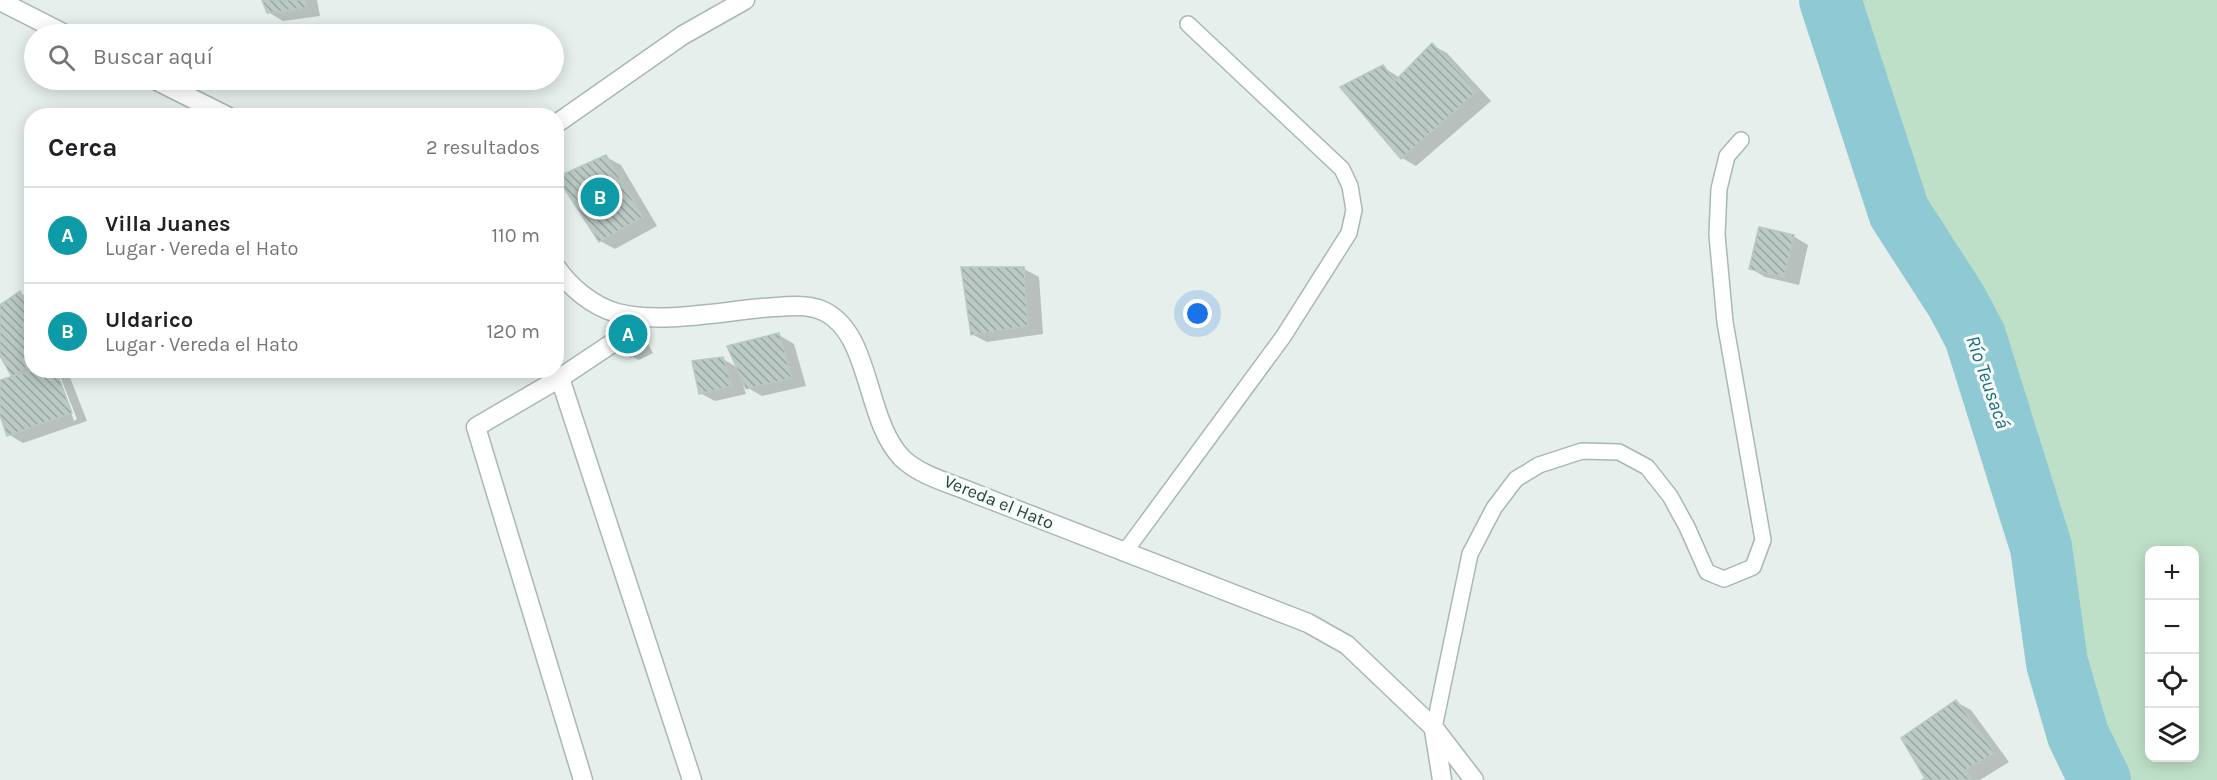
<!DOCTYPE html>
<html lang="es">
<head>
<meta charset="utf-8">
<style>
	:root { --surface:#fff; --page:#f2f2f2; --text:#202124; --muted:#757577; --line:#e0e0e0; --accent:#ea580c }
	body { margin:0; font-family:Karla,sans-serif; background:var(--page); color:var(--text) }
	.controls { position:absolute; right:18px; bottom:18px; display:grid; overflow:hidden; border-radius:12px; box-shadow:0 3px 15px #0003 }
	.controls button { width:54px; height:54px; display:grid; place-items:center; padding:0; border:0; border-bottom:2px solid var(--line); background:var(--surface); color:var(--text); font:30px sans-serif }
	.you { position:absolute; left:1198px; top:314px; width:21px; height:21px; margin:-15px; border:4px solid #fff; border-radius:50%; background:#1a73e8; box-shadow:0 0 0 9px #1a73e833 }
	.badge { display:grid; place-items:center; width:39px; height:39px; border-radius:50%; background:var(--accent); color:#fff; font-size:20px; font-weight:700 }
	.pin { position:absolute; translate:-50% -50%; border:3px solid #fff; box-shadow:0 2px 6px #0006 }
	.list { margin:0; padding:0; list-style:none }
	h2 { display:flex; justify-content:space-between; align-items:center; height:78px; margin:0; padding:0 24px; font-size:26px }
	h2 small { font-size:20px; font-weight:400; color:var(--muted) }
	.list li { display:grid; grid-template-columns:39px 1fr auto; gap:18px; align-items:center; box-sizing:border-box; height:96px; padding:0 24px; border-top:2px solid var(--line) }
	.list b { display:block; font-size:22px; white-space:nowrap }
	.list p { margin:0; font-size:20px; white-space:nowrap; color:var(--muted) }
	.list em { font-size:20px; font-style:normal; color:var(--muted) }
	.icon { flex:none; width:33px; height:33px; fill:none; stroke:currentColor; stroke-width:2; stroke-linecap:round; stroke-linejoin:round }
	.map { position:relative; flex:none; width:2217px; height:780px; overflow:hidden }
	.search { position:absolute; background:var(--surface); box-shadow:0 3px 15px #0003; left:24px; top:24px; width:540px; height:66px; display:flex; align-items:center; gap:15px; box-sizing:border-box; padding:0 21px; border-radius:33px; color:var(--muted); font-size:22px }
	.panel { position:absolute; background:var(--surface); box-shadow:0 3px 15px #0003; left:24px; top:108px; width:540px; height:270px; border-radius:24px }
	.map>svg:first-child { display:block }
	.park { fill:#bfe0c8; fill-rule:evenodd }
	.shadow { fill:#0003; fill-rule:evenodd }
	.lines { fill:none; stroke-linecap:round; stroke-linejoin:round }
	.river { stroke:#8ec9d4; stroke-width:62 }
	.building { fill:url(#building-back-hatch); stroke:#b8c9c2; stroke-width:1.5 }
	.minor-tunnel { stroke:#bfccc8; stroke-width:18; stroke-dasharray:18 9; stroke-linecap:butt }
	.service-casing { stroke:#a8b8b2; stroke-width:18 }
	.minor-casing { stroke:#a8b8b2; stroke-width:21 }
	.service { stroke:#fff; stroke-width:15 }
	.minor { stroke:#fff; stroke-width:18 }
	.labels { text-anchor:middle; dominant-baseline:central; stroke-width:6; stroke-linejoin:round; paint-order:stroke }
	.street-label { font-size:18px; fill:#24423a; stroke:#f7fbf9 }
	.water-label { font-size:20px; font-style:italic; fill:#1c6f80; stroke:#f7fbf9 }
</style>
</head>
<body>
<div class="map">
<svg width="2217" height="780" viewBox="0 0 2217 780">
	<defs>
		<pattern id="building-back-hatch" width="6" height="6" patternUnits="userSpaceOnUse" patternTransform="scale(1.5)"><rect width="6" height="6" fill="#bbcac4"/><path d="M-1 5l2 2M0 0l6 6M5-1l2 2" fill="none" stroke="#98a6a0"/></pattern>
	</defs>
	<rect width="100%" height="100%" fill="#e6efeb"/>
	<path class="park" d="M 1841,0 L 2217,0 L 2217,780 L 2098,780 L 2065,559 L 1997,360 L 1899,184 L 1847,52 ZM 2150,550 L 2194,550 L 2194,758 L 2150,758 Z"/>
	<g class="shadow">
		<polygon points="263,0 317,0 320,16 283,21 268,12"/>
		<polygon points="1432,45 1447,53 1491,101 1416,166 1402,158 1383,67 1400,78"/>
		<polygon points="606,157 621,165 657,226 615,249 600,241"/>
		<polygon points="1793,236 1808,245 1799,285 1765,277 1750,268"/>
		<polygon points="1024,269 1039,277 1043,334 987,342 972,334"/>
		<path d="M 20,293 L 32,300 L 32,370 L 61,370 L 69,375 L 87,421 L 23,443 L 8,434 L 0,410 L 0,382 L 15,377 L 0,353 L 0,307 ZM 57,376 L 60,376 L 77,419 L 74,421 Z"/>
		<polygon points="630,321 638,325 653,353 639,360 631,356 616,328"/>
		<polygon points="779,335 794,344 806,386 762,396 743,385 746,394 715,401 700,393 723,359 738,368"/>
		<polygon points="1956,702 1971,710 2009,762 1980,780 1925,780"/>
	</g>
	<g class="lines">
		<polyline class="river" points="1830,0 1899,212 1957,302 1975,336 2041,547 2057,663 2078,735 2100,780"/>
	</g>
	<g class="building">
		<polygon points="262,0 305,0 306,8 267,13"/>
		<polygon points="1432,43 1477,91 1401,159 1340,87 1383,65 1395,81"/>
		<polygon points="606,155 643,217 599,242 557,177"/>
		<polygon points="1759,227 1794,235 1784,277 1749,269"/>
		<polygon points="961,267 1024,267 1028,326 971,335"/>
		<polygon points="20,291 32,316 32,325 20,330 32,341 32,363 12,377 0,356 0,305"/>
		<polygon points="630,319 646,348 630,357 614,328"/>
		<polygon points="779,333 792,378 746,389 727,346"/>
		<polygon points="723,357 732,386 699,394 692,361"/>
		<polygon points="34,370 56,370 72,413 7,436 0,415 0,380"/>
		<polygon points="1956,700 1995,753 1965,770 1972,780 1922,780 1925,778 1901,738"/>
	</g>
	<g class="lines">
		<polyline class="minor-tunnel" points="620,338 635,329"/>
		<defs>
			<g id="service">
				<polyline points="1124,553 1283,337 1349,233 1354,210 1350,186 1342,169 1188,24"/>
				<polyline points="1434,728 1470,554 1494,508 1516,479 1539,465 1582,451 1619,452 1647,467 1670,496 1687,527 1707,572 1724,579 1753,567 1763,540 1725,322 1717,235 1719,189 1727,156 1741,140"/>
			</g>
			<g id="minor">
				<polyline points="0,1 65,34"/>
				<polyline points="155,80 227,116"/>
				<polyline points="556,124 683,35 745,0"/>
				<path d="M 556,267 C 570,287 592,306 617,313 C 659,324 719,312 762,308 C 781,307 803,303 821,310 C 872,331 864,419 902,458 C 920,476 953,484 976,494 L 1308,623 L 1347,645 L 1434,728 L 1474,780"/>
				<polyline points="560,378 692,780"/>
				<polyline points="1434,730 1442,780"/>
				<polyline points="583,780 476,427 560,378 620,338"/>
			</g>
		</defs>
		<use href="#service" class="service-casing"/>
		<use href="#minor" class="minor-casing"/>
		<use href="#service" class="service"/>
		<use href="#minor" class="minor"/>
	</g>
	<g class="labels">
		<g class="street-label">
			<text transform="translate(999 502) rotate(22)">Vereda el Hato</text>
		</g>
		<g class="water-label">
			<text transform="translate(1988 382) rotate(71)">Río Teusacá</text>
		</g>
	</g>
</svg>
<div class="controls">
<button>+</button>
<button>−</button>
<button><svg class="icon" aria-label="locate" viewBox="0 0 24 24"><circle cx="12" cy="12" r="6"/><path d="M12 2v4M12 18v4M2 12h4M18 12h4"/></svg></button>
<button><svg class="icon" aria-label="layers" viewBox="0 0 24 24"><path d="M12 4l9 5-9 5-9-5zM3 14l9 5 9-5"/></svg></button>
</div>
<div class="you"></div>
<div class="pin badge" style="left:628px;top:334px;background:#0f9aa8">A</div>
<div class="pin badge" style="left:600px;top:197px;background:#0f9aa8">B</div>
<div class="search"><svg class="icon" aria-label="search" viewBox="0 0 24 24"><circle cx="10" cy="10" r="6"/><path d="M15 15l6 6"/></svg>Buscar aquí</div>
<section class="panel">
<h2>Cerca<small>2 resultados</small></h2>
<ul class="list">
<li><span class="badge" style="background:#0f9aa8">A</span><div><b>Villa Juanes</b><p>Lugar · Vereda el Hato</p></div><em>110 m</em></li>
<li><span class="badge" style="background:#0f9aa8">B</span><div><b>Uldarico</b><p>Lugar · Vereda el Hato</p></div><em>120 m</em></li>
</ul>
</section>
</div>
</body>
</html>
